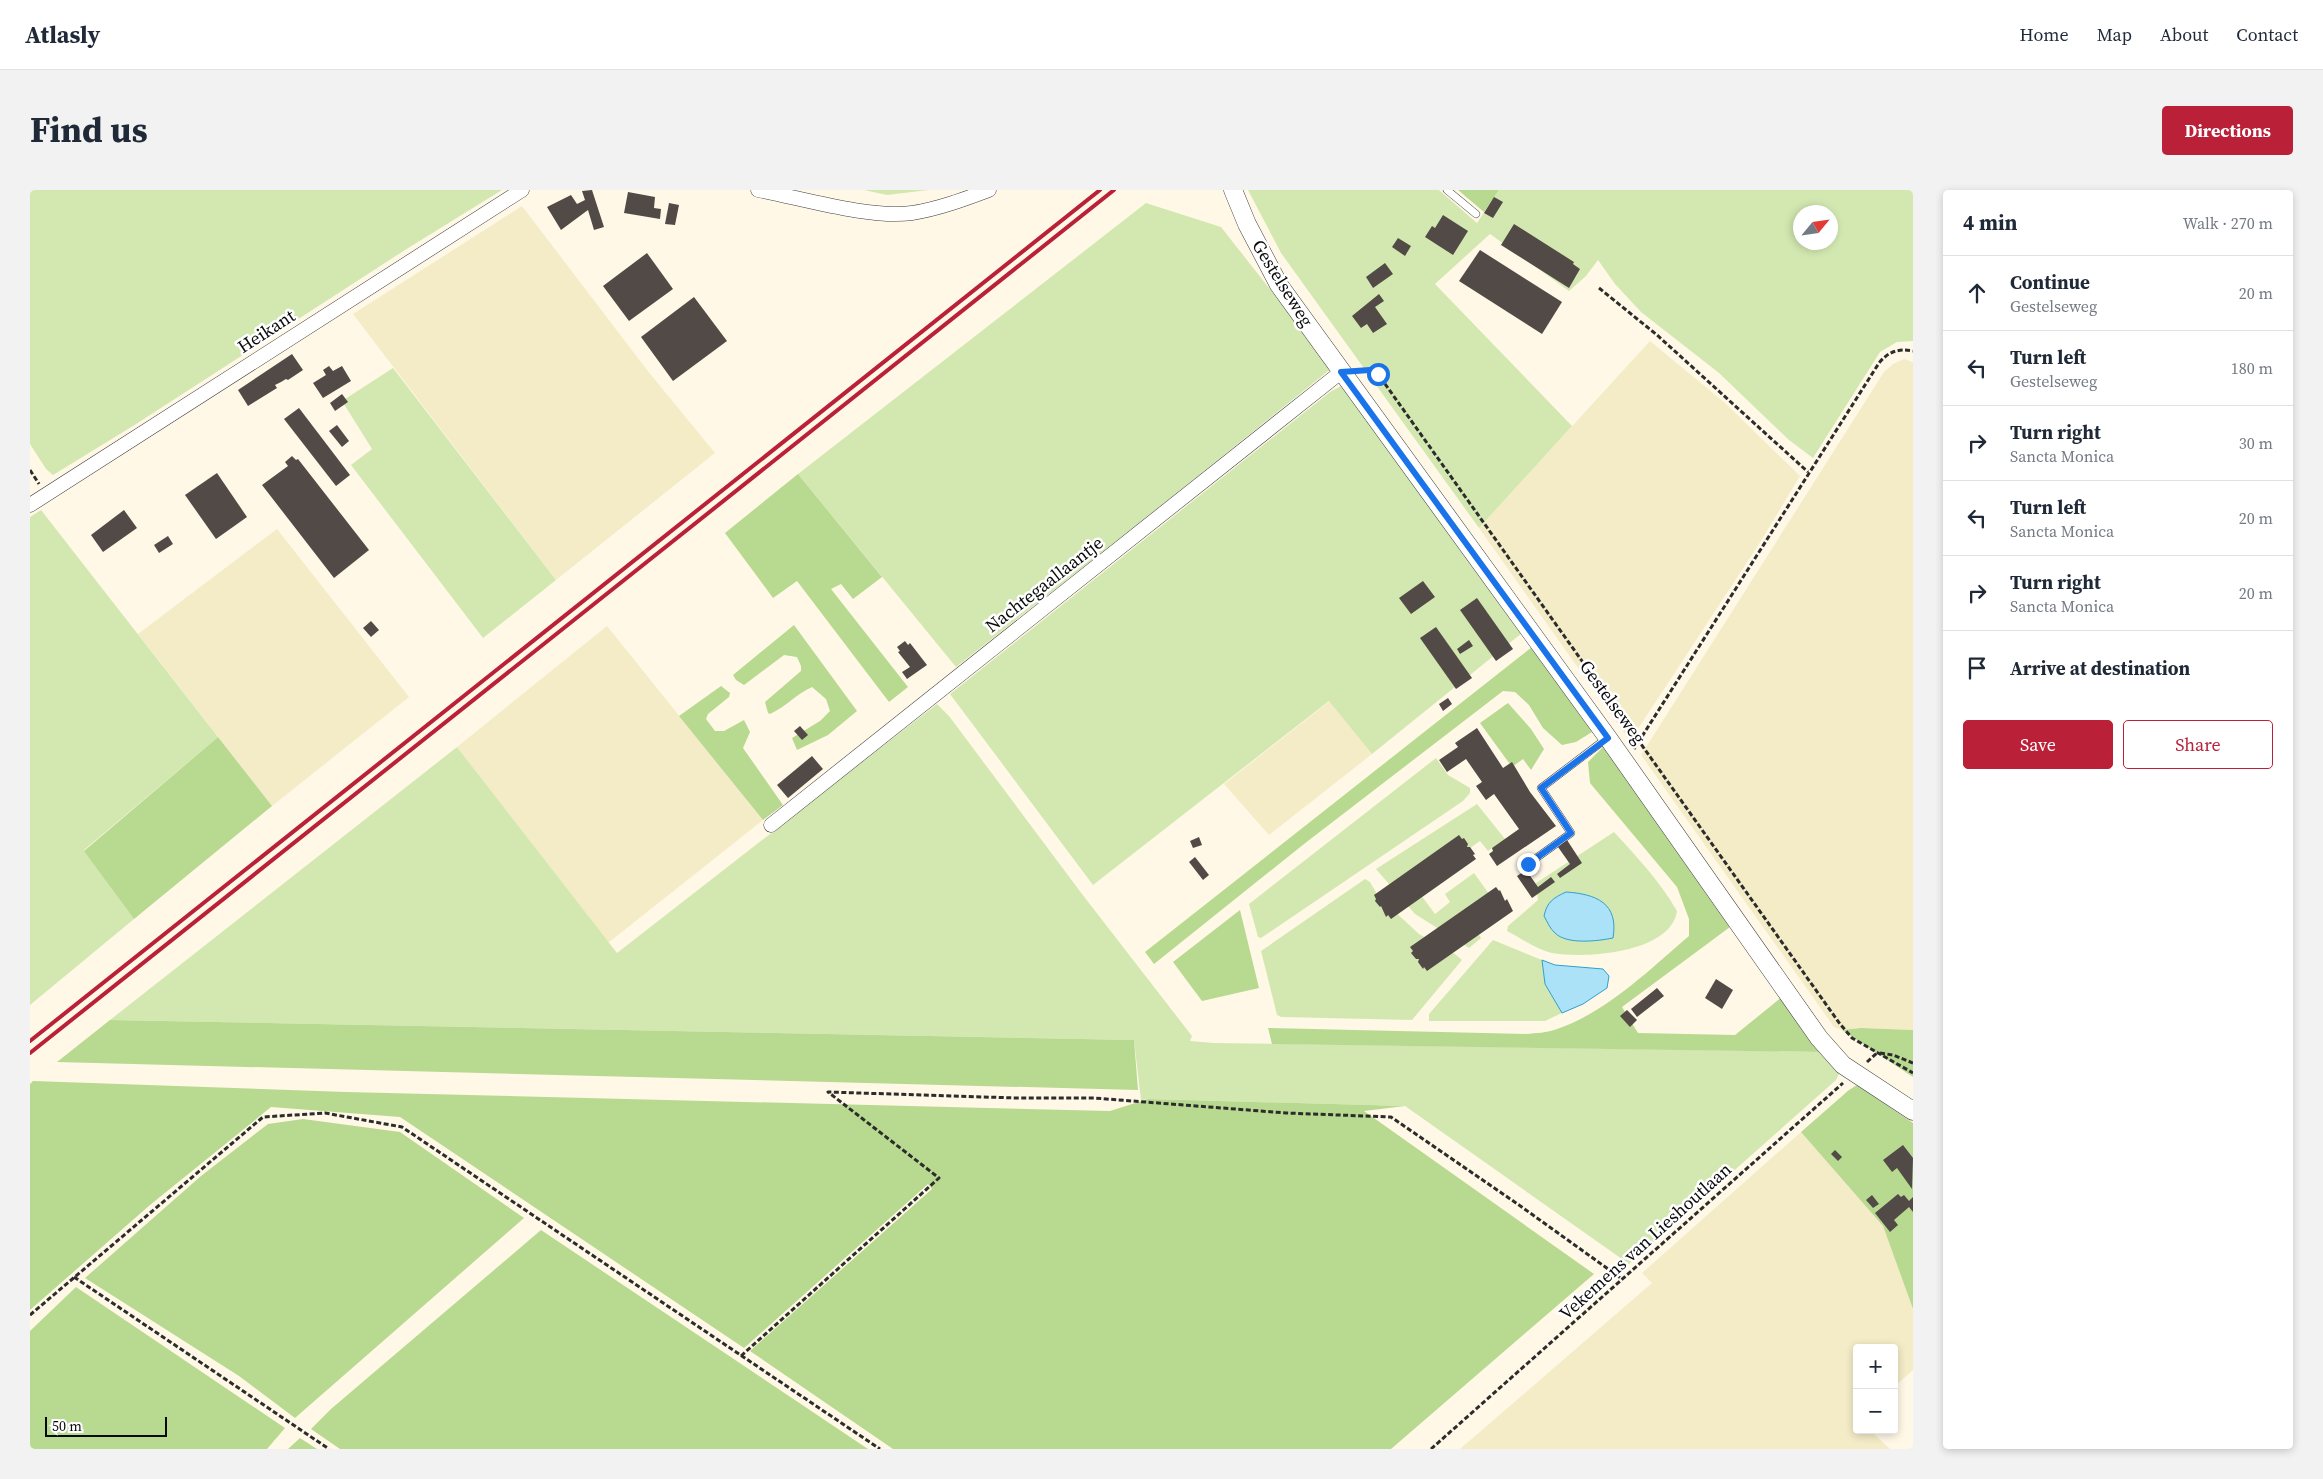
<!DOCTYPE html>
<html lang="en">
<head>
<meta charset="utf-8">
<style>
	:root { --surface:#fff; --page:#f2f2f3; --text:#1f2937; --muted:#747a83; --line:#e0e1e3; --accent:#ba2138 }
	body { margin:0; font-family:"Source Serif 4",serif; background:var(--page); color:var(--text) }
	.controls { position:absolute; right:15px; bottom:15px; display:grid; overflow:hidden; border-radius:5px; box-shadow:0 2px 8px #0003 }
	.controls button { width:45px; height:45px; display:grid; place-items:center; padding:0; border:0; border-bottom:1px solid var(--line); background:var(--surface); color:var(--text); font:25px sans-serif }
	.compass { position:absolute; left:1763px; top:15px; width:45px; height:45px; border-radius:50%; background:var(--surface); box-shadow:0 2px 8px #0003; rotate:61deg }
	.scale { position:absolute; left:15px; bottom:12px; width:122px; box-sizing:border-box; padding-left:5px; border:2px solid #0a0a0a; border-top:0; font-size:14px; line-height:18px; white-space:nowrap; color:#0a0a0a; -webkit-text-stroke:4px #fff; paint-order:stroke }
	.stop { position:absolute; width:15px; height:15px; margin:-11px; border:4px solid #1a73e8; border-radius:50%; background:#fff }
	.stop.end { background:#1a73e8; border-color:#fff; box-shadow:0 1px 5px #0008 }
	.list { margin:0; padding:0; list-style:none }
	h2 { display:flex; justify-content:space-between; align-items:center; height:65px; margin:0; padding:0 20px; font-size:21px }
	h2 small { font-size:16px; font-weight:400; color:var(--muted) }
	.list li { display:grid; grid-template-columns:32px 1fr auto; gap:15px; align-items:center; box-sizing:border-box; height:75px; padding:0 20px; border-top:1px solid var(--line) }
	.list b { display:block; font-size:19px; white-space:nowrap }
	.list p { margin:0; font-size:16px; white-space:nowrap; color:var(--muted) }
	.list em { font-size:16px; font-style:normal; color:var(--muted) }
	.actions { display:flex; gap:10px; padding:15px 20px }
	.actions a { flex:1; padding:11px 0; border:1px solid var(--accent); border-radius:5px; text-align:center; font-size:18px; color:var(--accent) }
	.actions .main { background:var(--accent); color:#fff }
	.icon { flex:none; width:28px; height:28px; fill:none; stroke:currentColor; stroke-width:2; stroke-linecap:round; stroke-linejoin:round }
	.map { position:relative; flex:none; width:1883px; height:1259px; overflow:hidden; border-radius:5px }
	header { display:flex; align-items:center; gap:30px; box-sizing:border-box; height:70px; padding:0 25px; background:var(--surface); border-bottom:1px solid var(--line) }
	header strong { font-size:24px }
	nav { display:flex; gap:28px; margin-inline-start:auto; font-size:18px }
	.intro { display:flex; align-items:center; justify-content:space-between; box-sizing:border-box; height:120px; padding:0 30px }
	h1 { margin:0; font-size:35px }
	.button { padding:12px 22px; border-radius:5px; background:var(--accent); color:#fff; font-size:18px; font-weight:700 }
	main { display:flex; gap:30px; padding:0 30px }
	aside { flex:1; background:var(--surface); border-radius:5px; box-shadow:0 2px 8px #0003 }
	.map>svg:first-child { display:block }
	.farmland { fill:#f4ecc7 }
	.green { fill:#d3e8b1; fill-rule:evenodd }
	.forest { fill:#b8d990 }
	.water { fill:#abe2f7; stroke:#319fce }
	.building { fill:#524a46 }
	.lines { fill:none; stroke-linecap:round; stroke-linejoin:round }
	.service-casing { stroke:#3d3d3d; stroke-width:8 }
	.minor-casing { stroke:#3d3d3d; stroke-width:15 }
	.tertiary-casing { stroke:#3d3d3d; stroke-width:19 }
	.path { stroke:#2c2c2c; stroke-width:3; stroke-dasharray:5 2.5; stroke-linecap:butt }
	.service { stroke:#fff; stroke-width:7 }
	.minor { stroke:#fff; stroke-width:14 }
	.tertiary { stroke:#fff; stroke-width:18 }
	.rail { stroke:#ba2138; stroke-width:4 }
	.route { stroke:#1a73e8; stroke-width:6 }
	.labels { text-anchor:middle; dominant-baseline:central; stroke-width:5; stroke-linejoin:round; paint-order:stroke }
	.street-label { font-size:18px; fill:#0a0a0a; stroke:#fff }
</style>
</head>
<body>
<header>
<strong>Atlasly</strong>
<nav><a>Home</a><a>Map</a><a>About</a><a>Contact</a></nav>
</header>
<div class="intro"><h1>Find us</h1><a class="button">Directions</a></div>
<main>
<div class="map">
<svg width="1883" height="1259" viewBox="0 0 1883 1259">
	<rect width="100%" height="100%" fill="#fff8e6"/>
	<g class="farmland">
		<polygon points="492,16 617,180 685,263 526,390 323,124"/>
		<polygon points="1620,151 1694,212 1770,286 1729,354 1602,548 1597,547 1449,338"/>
		<polygon points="1874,169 1883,172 1883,840 1831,838 1812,840 1804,837 1611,565 1854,182 1863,174"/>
		<polygon points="247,339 379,507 242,616 108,444"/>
		<polygon points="577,436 733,630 578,753 427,557"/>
		<polygon points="1300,511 1342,564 1239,645 1194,594"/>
		<polygon points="1771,942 1853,1036 1883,1119 1883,1180 1864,1197 1864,1158 1827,1158 1827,1240 1840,1240 1860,1259 1430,1259 1622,1093 1612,1083"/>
	</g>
	<g class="green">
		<polygon points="0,0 472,0 375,60 103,236 23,285 16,279 0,254"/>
		<polygon points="834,0 899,0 857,5"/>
		<path d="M 1218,0 L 1409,0 L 1447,33 L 1469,0 L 1883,0 L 1883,151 L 1867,152 L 1850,162 L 1783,268 L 1759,250 L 1689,183 L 1611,122 L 1585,94 L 1568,70 L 1556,86 L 1539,101 L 1460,44 L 1405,94 L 1542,236 L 1449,338 L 1251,63 ZM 1770,22 L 1800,22 L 1800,52 L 1770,52 Z"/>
		<polygon points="1116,13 1191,37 1302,178 1109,333 926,477 768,284"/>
		<polygon points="363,178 526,390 453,448 321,275 342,259 312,211"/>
		<polygon points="1316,193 1492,443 1342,564 1299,511 1063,695 920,504 1300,202"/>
		<polygon points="11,320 188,547 54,660 104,729 0,815 0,327"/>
		<polygon points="907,514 919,526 1052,704 1162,846 1160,851 1184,853 1793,862 1809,884 1806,890 1599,1074 1375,916 1118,909 1111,910 1104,850 80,830 427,557 587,763"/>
		<polygon points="1406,568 1418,585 1440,598 1440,603 1433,611 1231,748 1228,747 1219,714"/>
		<polygon points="1447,614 1475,649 1458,661 1450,651 1385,697 1405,724 1420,712 1415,704 1444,683 1465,712 1436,724 1451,748 1439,758 1385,724 1346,679"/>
		<path d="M 1584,642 C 1606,666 1630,691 1647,721 C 1641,763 1555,769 1522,763 C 1507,760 1491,748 1477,741 L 1478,736 L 1508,710 L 1506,693 Z"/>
		<polygon points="1335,689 1340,692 1348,706 1389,744 1425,764 1432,770 1382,830 1251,827 1247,825 1231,761"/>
		<polygon points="1463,750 1512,770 1515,794 1532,823 1515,831 1399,831 1399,824"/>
	</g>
	<g class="forest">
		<polygon points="1428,0 1469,0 1454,22"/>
		<polygon points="768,284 852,387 823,409 811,394 801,399 878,497 859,512 767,391 743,408 695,343"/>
		<path d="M 764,435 L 827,521 L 798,545 L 767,560 L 762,548 L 790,531 L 800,521 L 796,509 L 782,497 C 766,504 756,517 740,524 L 738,523 L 735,512 L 771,481 L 771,476 L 767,467 L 754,465 L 714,495 L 706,490 L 703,485 Z"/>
		<polygon points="1502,457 1562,542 1546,552 1532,555 1513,538 1499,515 1485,502 1473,501 1274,654 1124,774 1115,762"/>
		<polygon points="691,496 700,503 699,507 678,524 676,529 685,541 694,541 714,530 720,542 713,558 753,615 733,630 649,526"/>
		<polygon points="1478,513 1501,539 1514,559 1501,580 1493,569 1482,577 1450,533"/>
		<polygon points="188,547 242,616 104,729 54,661"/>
		<path d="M 1573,557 L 1700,737 L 1592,817 L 1608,843 L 1705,845 L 1752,807 L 1793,862 L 1242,854 L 1238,838 L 1496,844 C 1506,843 1517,843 1527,839 C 1577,822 1619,780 1659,746 L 1659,729 L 1647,697 L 1560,593 L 1558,572 Z"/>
		<polygon points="1210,720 1229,798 1172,811 1143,772"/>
		<polygon points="80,830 1104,850 1108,900 27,872"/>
		<polygon points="1831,838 1883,840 1883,887 1812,840"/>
		<polygon points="3,891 316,902 1080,921 1118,909 1375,916 1334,921 1564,1084 1361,1259 863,1259 720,1161 902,999 898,994 714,1158 370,927 241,917 120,1015 0,1120 0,894"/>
		<polygon points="1827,895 1883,933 1883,1119 1853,1036 1771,942 1819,900"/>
		<polygon points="273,929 370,942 494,1028 265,1228 209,1186 55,1088 171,986 238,934"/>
		<polygon points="511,1040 838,1259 310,1259 281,1239 301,1219"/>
		<polygon points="46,1097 255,1238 237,1259 0,1259 0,1141"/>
		<polygon points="270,1248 287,1259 258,1259"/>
	</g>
	<g class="water">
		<path d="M 1536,702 C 1566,704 1589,713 1583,748 C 1568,751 1537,755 1525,743 C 1520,739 1517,731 1514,726 C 1517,712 1523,708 1536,702 Z"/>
		<polygon points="1512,770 1525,775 1573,779 1579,786 1577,798 1553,814 1532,823 1515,794"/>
	</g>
	<g class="building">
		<polygon points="562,0 574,37 564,40 558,20 531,40 517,17 541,5 547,14 555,10 552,1"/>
		<polygon points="598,2 625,7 624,18 631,19 630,29 594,23"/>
		<polygon points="1464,7 1473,12 1463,28 1454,23"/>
		<polygon points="639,13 649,15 645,35 635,34"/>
		<polygon points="1413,25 1438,41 1423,65 1395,47 1402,36 1405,38"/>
		<polygon points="1484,34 1544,72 1543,74 1550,79 1539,98 1471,55"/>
		<polygon points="1368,48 1381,56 1375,66 1362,57"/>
		<polygon points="1450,60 1532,112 1512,144 1429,91"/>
		<polygon points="617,63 643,99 599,131 573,96"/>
		<polygon points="1355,73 1363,84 1343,98 1336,87"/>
		<polygon points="1349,104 1354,111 1345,117 1357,134 1343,143 1337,134 1331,138 1322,126"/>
		<polygon points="664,107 697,151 643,191 611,147"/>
		<polygon points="262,164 273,180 258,190 256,189 251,192 245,195 247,198 218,216 208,200"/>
		<polygon points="299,176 303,181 312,176 321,191 293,208 283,193 296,185 293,180"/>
		<polygon points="312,204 318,212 305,221 300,213"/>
		<polygon points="269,218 320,285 306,296 254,229"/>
		<polygon points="307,235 319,251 312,257 299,241"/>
		<polygon points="262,266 266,270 268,269 339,360 304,388 232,295 258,276 255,272"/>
		<polygon points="187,283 217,327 186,349 155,305"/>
		<polygon points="94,320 107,338 73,362 61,345"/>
		<polygon points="138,346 143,354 129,363 124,355"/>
		<polygon points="1393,391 1405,407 1381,424 1369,408"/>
		<polygon points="1447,408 1483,459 1466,471 1430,420"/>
		<polygon points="341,431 349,440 341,447 333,438"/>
		<polygon points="1406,437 1442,488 1426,499 1390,448"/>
		<polygon points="1439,450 1443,456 1430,464 1427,459"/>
		<polygon points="875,451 878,455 880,453 897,475 877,489 872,482 880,477 868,462 870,461 867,457"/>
		<polygon points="1418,508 1422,514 1413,521 1409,514"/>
		<polygon points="770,536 778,545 772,550 764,541"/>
		<polygon points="1447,538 1473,578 1482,572 1500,602 1526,636 1467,676 1459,664 1463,661 1462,658 1489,639 1464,604 1456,610 1446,596 1452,592 1436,569 1417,582 1409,570 1428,557 1425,553"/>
		<polygon points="782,566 793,579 758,608 747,595"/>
		<polygon points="1429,645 1432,649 1434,648 1438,654 1437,657 1440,657 1445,664 1443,665 1446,669 1361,729 1358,725 1356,727 1351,716 1350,717 1345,711 1346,709 1344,705"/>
		<polygon points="1169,647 1172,655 1163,658 1160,651"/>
		<polygon points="1537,650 1552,673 1530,688 1527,684 1540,674 1528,657"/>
		<polygon points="1165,667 1179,685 1173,690 1159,672"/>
		<polygon points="1496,680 1508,697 1521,687 1525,692 1502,708 1487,686"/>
		<polygon points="1466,697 1469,701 1470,700 1475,711 1477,709 1483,721 1397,781 1394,777 1393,779 1388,772 1389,769 1386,769 1381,763 1383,761 1380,757"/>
		<polygon points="1686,789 1703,800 1692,819 1675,808"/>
		<polygon points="1627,798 1634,806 1607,827 1601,819"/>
		<polygon points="1597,820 1607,830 1600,837 1590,826"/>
		<polygon points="1873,955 1883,968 1882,999 1867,978 1862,982 1853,970"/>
		<polygon points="1805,960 1812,967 1808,971 1801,964"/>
		<polygon points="1868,1004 1871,1007 1874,1005 1879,1011 1883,1007 1883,1022 1879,1017 1864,1030 1868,1035 1860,1042 1845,1023"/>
		<polygon points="1842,1005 1849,1014 1843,1018 1836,1010"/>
	</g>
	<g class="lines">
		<defs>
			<g id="service">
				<polyline points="1417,0 1446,24"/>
				<polyline points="1498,674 1541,643 1511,598 1577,548"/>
			</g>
			<g id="minor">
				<path d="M 728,0 C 771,8 840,29 882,23 C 908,19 935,9 959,0"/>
				<polyline points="0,315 492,0"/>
				<polyline points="741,635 1311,182"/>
			</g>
			<polyline id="tertiary" points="1203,0 1217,34 1249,95 1578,548 1789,848 1813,875 1883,921"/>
		</defs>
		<use href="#service" class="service-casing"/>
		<use href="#minor" class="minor-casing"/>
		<use href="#tertiary" class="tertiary-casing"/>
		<g class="path">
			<polyline points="1569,98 1627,145 1778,282"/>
			<polyline points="1331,181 1340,180 1348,184 1810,834 1822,848 1883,883"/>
			<polyline points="0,280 9,294"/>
			<path d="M 1604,559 L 1849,173 C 1858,162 1868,158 1883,161"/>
			<polyline points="1850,863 1863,865 1883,873"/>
			<polyline points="1837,872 1847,863"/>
			<polyline points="44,1087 299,1259"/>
			<polyline points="0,1125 233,927 295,923 372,937 850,1259"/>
			<polyline points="711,1166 909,988 798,902 986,908 1064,908 1256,923 1361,927 1489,1015 1592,1089"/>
			<polyline points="1401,1259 1813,893"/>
		</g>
		<use href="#service" class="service"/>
		<use href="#minor" class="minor"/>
		<use href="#tertiary" class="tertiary"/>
		<g class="rail">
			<polyline points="0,851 1070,0"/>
			<polyline points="0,863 1084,0"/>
		</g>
	</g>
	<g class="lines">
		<polyline class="route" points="1348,184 1340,180 1311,182 1578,548 1511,598 1541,643 1498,674"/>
	</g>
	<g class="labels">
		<g class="street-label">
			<text transform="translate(1253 93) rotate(58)">Gestelseweg</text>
			<text transform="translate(236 141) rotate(-33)">Heikant</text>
			<text transform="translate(1014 394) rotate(-38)">Nachtegaallaantje</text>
			<text transform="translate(1583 512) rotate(54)">Gestelseweg</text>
			<text transform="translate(1615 1051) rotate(-42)">Vekemens van Lieshoutlaan</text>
		</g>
	</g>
</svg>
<div class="controls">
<button>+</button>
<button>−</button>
</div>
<svg class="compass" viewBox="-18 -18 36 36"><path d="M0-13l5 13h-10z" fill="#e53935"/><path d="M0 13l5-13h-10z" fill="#747a83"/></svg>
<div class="scale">50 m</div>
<div class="stop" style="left:1348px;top:184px"></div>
<div class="stop end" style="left:1498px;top:674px"></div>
</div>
<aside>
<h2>4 min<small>Walk · 270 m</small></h2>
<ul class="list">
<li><svg class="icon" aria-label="ahead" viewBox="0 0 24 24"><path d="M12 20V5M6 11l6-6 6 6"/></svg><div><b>Continue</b><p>Gestelseweg</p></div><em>20 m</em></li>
<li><svg class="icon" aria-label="left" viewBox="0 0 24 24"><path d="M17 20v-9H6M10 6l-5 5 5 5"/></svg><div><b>Turn left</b><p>Gestelseweg</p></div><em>180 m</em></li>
<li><svg class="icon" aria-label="right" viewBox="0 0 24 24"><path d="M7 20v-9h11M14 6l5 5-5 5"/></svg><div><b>Turn right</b><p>Sancta Monica</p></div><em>30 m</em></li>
<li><svg class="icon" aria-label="left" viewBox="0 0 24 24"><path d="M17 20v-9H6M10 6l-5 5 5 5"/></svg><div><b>Turn left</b><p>Sancta Monica</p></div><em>20 m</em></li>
<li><svg class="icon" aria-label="right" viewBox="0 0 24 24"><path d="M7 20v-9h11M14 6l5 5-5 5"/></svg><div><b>Turn right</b><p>Sancta Monica</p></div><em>20 m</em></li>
<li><svg class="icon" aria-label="arrive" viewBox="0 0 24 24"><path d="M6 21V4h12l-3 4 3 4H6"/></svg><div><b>Arrive at destination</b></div></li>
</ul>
<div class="actions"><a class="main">Save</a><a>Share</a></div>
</aside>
</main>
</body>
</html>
